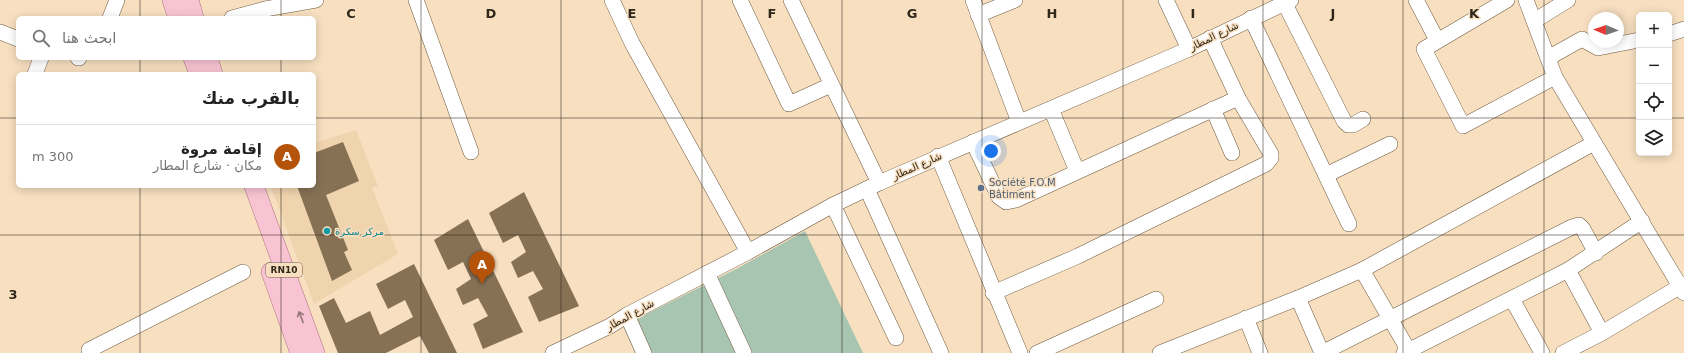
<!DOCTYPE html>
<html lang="ar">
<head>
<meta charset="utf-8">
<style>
	:root { --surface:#fff; --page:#f6f6f6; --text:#222; --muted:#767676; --line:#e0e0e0; --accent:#b45309 }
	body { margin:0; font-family:"DejaVu Sans",Cairo,sans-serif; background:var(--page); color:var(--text); direction:rtl }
	.controls { position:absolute; right:12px; top:12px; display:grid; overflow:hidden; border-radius:6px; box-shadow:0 2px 10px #0003 }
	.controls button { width:36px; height:36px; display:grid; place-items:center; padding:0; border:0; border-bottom:1px solid var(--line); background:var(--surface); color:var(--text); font:20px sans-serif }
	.compass { position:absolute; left:1588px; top:12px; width:36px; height:36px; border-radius:50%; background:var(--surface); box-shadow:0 2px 10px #0003; rotate:272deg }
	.you { position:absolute; left:991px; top:151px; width:14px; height:14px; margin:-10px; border:3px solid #fff; border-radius:50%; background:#1a73e8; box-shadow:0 0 0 6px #1a73e833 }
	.badge { display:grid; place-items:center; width:26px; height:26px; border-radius:50%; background:var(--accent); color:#fff; font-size:13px; font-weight:700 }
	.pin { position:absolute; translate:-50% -33px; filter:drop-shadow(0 1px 2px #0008) }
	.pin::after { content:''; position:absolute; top:21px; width:14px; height:12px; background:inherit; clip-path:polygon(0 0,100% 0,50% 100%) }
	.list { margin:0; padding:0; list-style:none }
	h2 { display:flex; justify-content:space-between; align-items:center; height:52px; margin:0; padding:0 16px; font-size:17px }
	h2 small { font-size:13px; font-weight:400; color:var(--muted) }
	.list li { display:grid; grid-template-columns:26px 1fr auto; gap:12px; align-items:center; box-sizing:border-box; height:64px; padding:0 16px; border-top:1px solid var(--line) }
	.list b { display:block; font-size:15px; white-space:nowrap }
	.list p { margin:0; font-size:13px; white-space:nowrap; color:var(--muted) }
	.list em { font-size:13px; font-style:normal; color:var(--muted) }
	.icon { flex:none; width:22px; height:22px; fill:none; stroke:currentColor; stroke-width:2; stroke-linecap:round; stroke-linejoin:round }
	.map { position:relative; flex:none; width:1684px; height:353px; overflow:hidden; direction:ltr }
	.search { position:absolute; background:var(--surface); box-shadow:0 2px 10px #0003; left:16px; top:16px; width:300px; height:44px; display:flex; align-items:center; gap:10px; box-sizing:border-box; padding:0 14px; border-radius:6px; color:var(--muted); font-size:15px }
	.panel { position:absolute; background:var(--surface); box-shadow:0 2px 10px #0003; left:16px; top:72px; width:300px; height:116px; border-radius:6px; direction:rtl }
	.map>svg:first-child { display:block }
	.built { fill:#f0d4ae }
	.green { fill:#a7c5b1 }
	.building { fill:#867155 }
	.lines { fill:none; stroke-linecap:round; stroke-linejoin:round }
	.minor-casing { stroke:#6e5a3e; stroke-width:16 }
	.major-casing { stroke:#af737f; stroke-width:20 }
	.minor { stroke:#fff; stroke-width:15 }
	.major { stroke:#f8c4d3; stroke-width:19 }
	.oneway { stroke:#947677 }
	.grid { fill:none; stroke:#30271b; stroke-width:1; stroke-opacity:0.55 }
	.service-dot { fill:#5c6f8a; stroke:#f7dfc0; stroke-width:1.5 }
	.culture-dot { fill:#0f9aa8; stroke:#f7dfc0; stroke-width:1.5 }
	.labels { text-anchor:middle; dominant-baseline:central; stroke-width:3; stroke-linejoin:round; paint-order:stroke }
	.shield { fill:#f7dfc0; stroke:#6c5e4c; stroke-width:1 }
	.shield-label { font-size:9px; font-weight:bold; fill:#30271b }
	.street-label { font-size:10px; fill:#30271b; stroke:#f7dfc0 }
	.service-label { font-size:10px; fill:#4e5e75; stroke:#f7dfc0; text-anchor:start }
	.culture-label { font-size:10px; fill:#0d838f; stroke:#f7dfc0; text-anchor:start }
	.grid-label { font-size:13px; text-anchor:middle; font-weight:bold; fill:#30271b; stroke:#f7dfc0; stroke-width:3; stroke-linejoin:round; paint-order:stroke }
</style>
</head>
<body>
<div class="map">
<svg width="1684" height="353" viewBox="0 0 1684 353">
	<rect width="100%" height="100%" fill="#f7dfc0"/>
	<polygon class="built" points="356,130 378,186 372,188 398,254 314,304 271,186 314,186 314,143"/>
	<polygon class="green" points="805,231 863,353 635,353 623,326 738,268"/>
	<g class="building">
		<polygon points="343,142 359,181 326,195 348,250 344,252 352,270 332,281 297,186 314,186 314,153"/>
		<polygon points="524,192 579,306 539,322 528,297 543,289 533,271 518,278 511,262 526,252 518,235 503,243 489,213"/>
		<polygon points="468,219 523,332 483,349 473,324 488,316 478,298 463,305 456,289 471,279 463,262 448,270 434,240"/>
		<polygon points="414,264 457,353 429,353 420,336 386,353 338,353 319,306 334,298 346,323 370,311 380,335 413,317 405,300 388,309 376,284"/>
	</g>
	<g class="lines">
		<defs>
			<g id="minor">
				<polyline points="416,0 471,152"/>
				<polyline points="612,0 632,43 748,252"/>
				<polyline points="740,0 789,104 831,85"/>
				<polyline points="791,0 879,183"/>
				<polyline points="973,0 1019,122"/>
				<polyline points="1166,0 1189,49"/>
				<polyline points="1283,0 1344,121 1348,125 1353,125 1363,119"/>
				<polyline points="1416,0 1437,40"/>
				<polyline points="1507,0 1424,49 1463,126 1555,77"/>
				<polyline points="1526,0 1555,77 1684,293"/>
				<polyline points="978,15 1015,0"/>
				<polyline points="110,18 117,0"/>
				<polyline points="232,18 265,9 316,0"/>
				<polyline points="1251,18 1349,224"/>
				<polyline points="1534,21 1568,0"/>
				<polyline points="0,32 18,39"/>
				<polyline points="1669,34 1684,29"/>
				<polyline points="78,58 79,58"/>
				<polyline points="1548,58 1582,39 1598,48 1639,40"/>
				<polyline points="35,74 41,58"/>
				<polyline points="1051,109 1077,171"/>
				<polyline points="1213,109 1232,153"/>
				<polyline points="973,142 999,197 1006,202 1016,200 1238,98 1210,38"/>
				<polyline points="938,156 1020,353"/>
				<polyline points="1326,175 1390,144"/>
				<polyline points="867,189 941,353"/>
				<polyline points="833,205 896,338"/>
				<polyline points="1362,270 1410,353"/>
				<polyline points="1568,270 1602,333"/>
				<polyline points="707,273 744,353"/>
				<polyline points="993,293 1078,256 1266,164 1271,158 1271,154 1238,98"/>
				<polyline points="1298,298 1322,353"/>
				<polyline points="1512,299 1542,353"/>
				<polyline points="627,315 644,353"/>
				<polyline points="1246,318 1260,353"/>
				<polyline points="90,353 89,350 243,272"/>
				<polyline points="553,353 610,326 627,315 748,252 833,205 879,183 1189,49 1291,0"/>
				<polyline points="1037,353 1156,299"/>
				<polyline points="1160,353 1298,298 1362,270 1594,143"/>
				<polyline points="1322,353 1572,227 1579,225 1583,229 1596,253"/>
				<polyline points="1404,353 1568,270 1642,221"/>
				<polyline points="1563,353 1602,333 1684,284"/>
			</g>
			<g id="major">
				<polyline points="172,0 178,18"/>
				<polyline points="189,0 194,18"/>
				<polyline points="193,58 199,74"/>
				<polyline points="208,58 213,74"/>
				<polyline points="254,186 315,353"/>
				<polyline points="271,272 300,353"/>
			</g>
		</defs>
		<use href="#minor" class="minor-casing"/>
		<use href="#major" class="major-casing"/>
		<use href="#minor" class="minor"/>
		<use href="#major" class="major"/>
	</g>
	<defs><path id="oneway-shaft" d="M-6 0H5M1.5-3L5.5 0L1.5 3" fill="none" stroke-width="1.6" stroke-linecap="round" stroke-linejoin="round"/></defs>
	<use class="oneway" href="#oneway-shaft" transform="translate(301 317) rotate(-111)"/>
	<path class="grid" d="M 140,0 L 140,18M 281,0 L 281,18M 421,0 L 421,353M 561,0 L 561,353M 702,0 L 702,353M 842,0 L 842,353M 982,0 L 982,353M 1123,0 L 1123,353M 1263,0 L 1263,353M 1403,0 L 1403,353M 1544,0 L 1544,353M 140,58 L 140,74M 281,58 L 281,74M 0,118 L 18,118M 314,118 L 1639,118M 1669,118 L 1684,118M 140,186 L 140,353M 281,186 L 281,353M 0,235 L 1684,235"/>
	<circle class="service-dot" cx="981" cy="188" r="4"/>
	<circle class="culture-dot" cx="327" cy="231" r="4"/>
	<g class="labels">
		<rect class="shield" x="266" y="263" width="36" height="14" rx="3"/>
		<g class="shield-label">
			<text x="284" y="270">RN10</text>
		</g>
		<g class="street-label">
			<text transform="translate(1214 36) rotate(-26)">شارع المطار</text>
			<text transform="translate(917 166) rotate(-24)">شارع المطار</text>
			<text transform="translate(630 315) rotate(-29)">شارع المطار</text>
		</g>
		<g class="service-label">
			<text x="989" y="182">Société F.O.M<tspan x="989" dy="12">Bâtiment</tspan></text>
		</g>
		<g class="culture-label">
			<text x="335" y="231">مركز سكرة</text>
		</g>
	</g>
	<g class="grid-label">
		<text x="351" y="18">C</text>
		<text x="491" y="18">D</text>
		<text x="632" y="18">E</text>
		<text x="772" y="18">F</text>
		<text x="912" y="18">G</text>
		<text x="1052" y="18">H</text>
		<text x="1193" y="18">I</text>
		<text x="1333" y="18">J</text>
		<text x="1474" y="18">K</text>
		<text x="13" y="299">3</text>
	</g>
</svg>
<div class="controls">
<button>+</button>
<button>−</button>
<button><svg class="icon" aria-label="locate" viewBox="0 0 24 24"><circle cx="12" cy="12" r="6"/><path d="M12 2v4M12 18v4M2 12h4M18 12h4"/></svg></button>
<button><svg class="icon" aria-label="layers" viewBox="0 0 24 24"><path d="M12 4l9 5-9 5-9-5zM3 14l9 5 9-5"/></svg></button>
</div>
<svg class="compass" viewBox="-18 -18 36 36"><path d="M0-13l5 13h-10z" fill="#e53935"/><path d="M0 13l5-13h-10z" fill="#767676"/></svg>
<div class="you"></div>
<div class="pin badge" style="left:482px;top:284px">A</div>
<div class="search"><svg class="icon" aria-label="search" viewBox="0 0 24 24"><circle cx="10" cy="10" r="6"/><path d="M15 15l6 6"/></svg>ابحث هنا</div>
<section class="panel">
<h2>بالقرب منك<small></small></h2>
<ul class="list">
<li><span class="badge">A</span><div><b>إقامة مروة</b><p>مكان · شارع المطار</p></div><em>300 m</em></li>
</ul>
</section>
</div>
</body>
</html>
